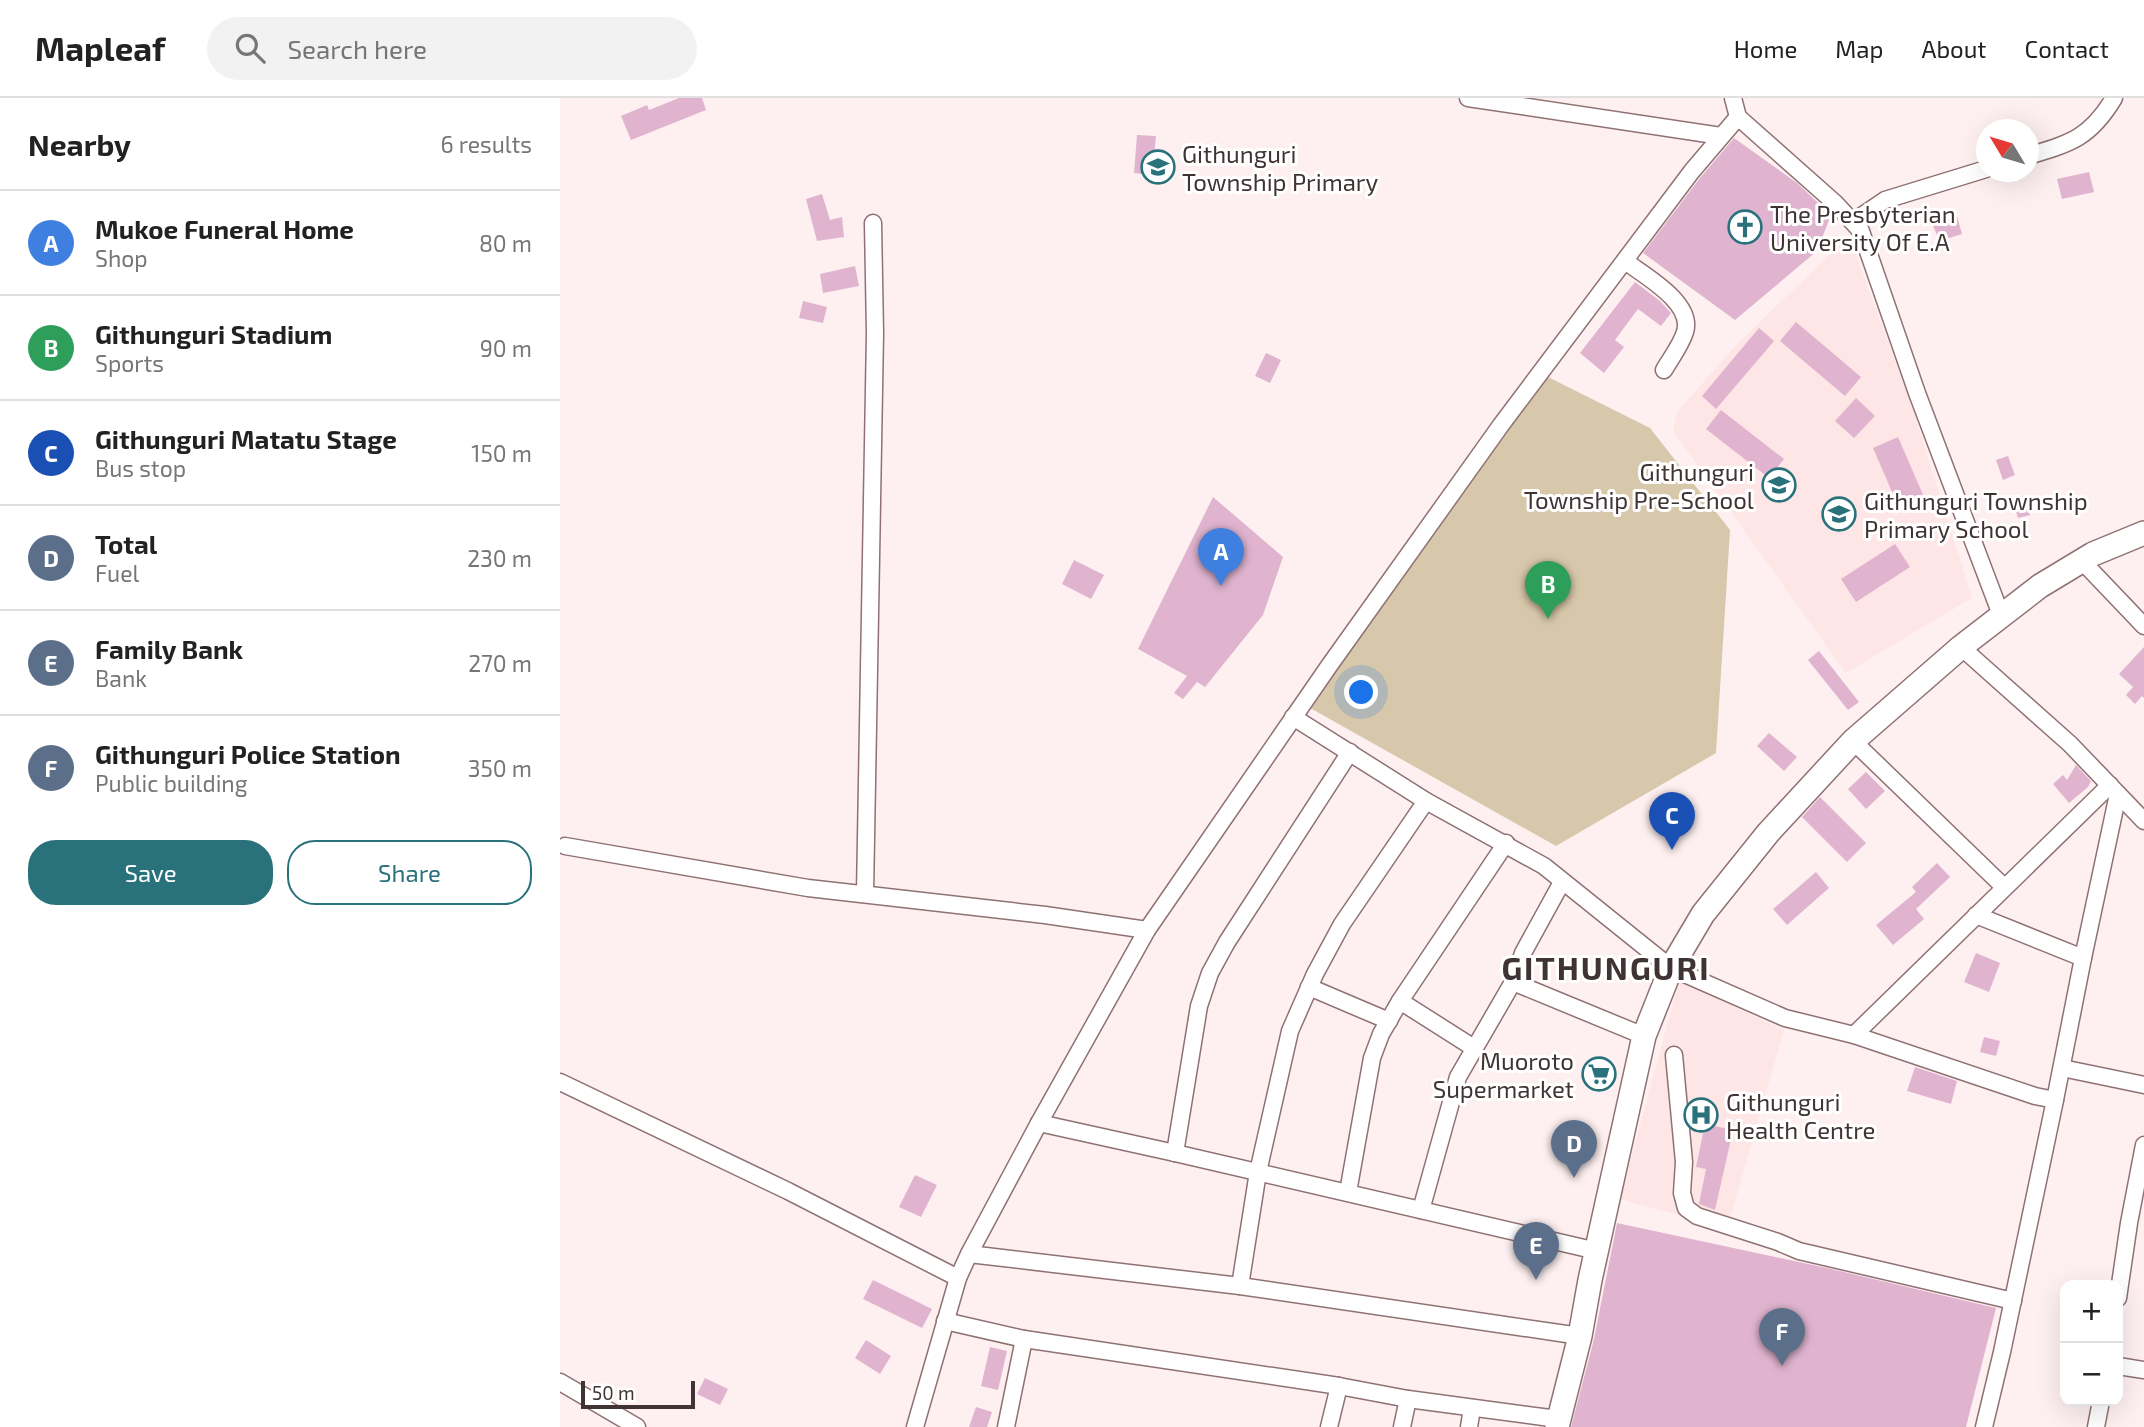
<!DOCTYPE html>
<html lang="en">
<head>
<meta charset="utf-8">
<style>
	:root { --surface:#fff; --page:#f2f2f2; --text:#222; --muted:#767676; --line:#e0e0e0; --accent:#29727b }
	body { margin:0; font-family:"Exo 2",sans-serif; background:var(--page); color:var(--text) }
	.controls { position:absolute; right:21px; bottom:21px; display:grid; overflow:hidden; border-radius:14px; box-shadow:0 7px 28px #0002 }
	.controls button { width:63px; height:63px; display:grid; place-items:center; padding:0; border:0; border-bottom:2px solid var(--line); background:var(--surface); color:var(--text); font:35px sans-serif }
	.compass { position:absolute; left:1416px; top:21px; width:63px; height:63px; border-radius:50%; background:var(--surface); box-shadow:0 7px 28px #0002; rotate:308deg }
	.scale { position:absolute; left:21px; bottom:18px; width:114px; box-sizing:border-box; padding-left:7px; border:4px solid #403334; border-top:0; font-size:19px; line-height:24px; white-space:nowrap; color:#403334; -webkit-text-stroke:5px #fff; paint-order:stroke }
	.you { position:absolute; left:802px; top:595px; width:24px; height:24px; margin:-18px; border:5px solid #fff; border-radius:50%; background:#1a73e8; box-shadow:0 0 0 10px #1a73e833 }
	.badge { display:grid; place-items:center; width:46px; height:46px; border-radius:50%; background:var(--accent); color:#fff; font-size:23px; font-weight:700 }
	.pin { position:absolute; translate:-50% -58px; filter:drop-shadow(0 2px 4px #0008) }
	.pin::after { content:''; position:absolute; top:37px; width:24px; height:21px; background:inherit; clip-path:polygon(0 0,100% 0,50% 100%) }
	.list { margin:0; padding:0; list-style:none }
	h2 { display:flex; justify-content:space-between; align-items:center; height:91px; margin:0; padding:0 28px; font-size:30px }
	h2 small { font-size:23px; font-weight:400; color:var(--muted) }
	.list li { display:grid; grid-template-columns:46px 1fr auto; gap:21px; align-items:center; box-sizing:border-box; height:105px; padding:0 28px; border-top:2px solid var(--line) }
	.list b { display:block; font-size:26px; white-space:nowrap }
	.list p { margin:0; font-size:23px; white-space:nowrap; color:var(--muted) }
	.list em { font-size:23px; font-style:normal; color:var(--muted) }
	.actions { display:flex; gap:14px; padding:21px 28px }
	.actions a { flex:1; padding:16px 0; border:2px solid var(--accent); border-radius:28px; text-align:center; font-size:24px; color:var(--accent) }
	.actions .main { background:var(--accent); color:#fff }
	.icon { flex:none; width:38px; height:38px; fill:none; stroke:currentColor; stroke-width:2; stroke-linecap:round; stroke-linejoin:round }
	.map { position:relative; flex:none; width:1584px; height:1329px; overflow:hidden }
	header { display:flex; align-items:center; gap:42px; box-sizing:border-box; height:98px; padding:0 35px; background:var(--surface); border-bottom:2px solid var(--line) }
	header strong { font-size:33px }
	nav { display:flex; gap:38px; margin-inline-start:auto; font-size:24px }
	.search { width:490px; height:63px; background:var(--page); display:flex; align-items:center; gap:18px; box-sizing:border-box; padding:0 24px; border-radius:38px; color:var(--muted); font-size:26px }
	main { display:flex }
	aside { flex:1; background:var(--surface) }
	.map>svg:first-child { display:block }
	.built { fill:#fee5e6 }
	.green { fill:#d8c8ab }
	.building { fill:#e0b4cf }
	.lines { fill:none; stroke-linecap:round; stroke-linejoin:round }
	.minor-casing { stroke:#8f7173; stroke-width:19 }
	.secondary-casing { stroke:#8f7173; stroke-width:26 }
	.minor { stroke:#fff; stroke-width:16 }
	.secondary { stroke:#fff; stroke-width:23 }
	.labels { text-anchor:middle; dominant-baseline:central; stroke-width:6; stroke-linejoin:round; paint-order:stroke }
	.poi-label { font-size:24px; fill:#403334; stroke:#fff; text-anchor:start }
	.district-label { font-size:32px; font-weight:bold; letter-spacing:2px; fill:#403334; stroke:#fff }
</style>
</head>
<body>
<header>
<strong>Mapleaf</strong>
<div class="search"><svg class="icon" aria-label="search" viewBox="0 0 24 24"><circle cx="10" cy="10" r="6"/><path d="M15 15l6 6"/></svg>Search here</div>
<nav><a>Home</a><a>Map</a><a>About</a><a>Contact</a></nav>
</header>
<main>
<aside>
<h2>Nearby<small>6 results</small></h2>
<ul class="list">
<li><span class="badge" style="background:#3f7fe0">A</span><div><b>Mukoe Funeral Home</b><p>Shop</p></div><em>80 m</em></li>
<li><span class="badge" style="background:#2e9e5b">B</span><div><b>Githunguri Stadium</b><p>Sports</p></div><em>90 m</em></li>
<li><span class="badge" style="background:#1a4fb4">C</span><div><b>Githunguri Matatu Stage</b><p>Bus stop</p></div><em>150 m</em></li>
<li><span class="badge" style="background:#5c6f8a">D</span><div><b>Total</b><p>Fuel</p></div><em>230 m</em></li>
<li><span class="badge" style="background:#5c6f8a">E</span><div><b>Family Bank</b><p>Bank</p></div><em>270 m</em></li>
<li><span class="badge" style="background:#5c6f8a">F</span><div><b>Githunguri Police Station</b><p>Public building</p></div><em>350 m</em></li>
</ul>
<div class="actions"><a class="main">Save</a><a>Share</a></div>
</aside>
<div class="map">
<svg width="1584" height="1329" viewBox="0 0 1584 1329">
	<rect width="100%" height="100%" fill="#fef0f1"/>
	<g class="built">
		<polygon points="1289,138 1353,312 1412,500 1286,575 1113,333 1117,314 1175,248"/>
		<polygon points="1119,883 1224,932 1167,1131 1060,1101"/>
	</g>
	<polygon class="green" points="984,277 1090,330 1170,432 1156,655 996,748 750,610"/>
	<g class="building">
		<polygon points="119,0 142,0 146,12 71,42 61,18 87,7 89,12"/>
		<polygon points="577,37 596,38 592,77 574,75"/>
		<polygon points="1174,40 1237,85 1271,117 1257,153 1175,222 1083,155 1140,80"/>
		<polygon points="1529,74 1534,94 1502,101 1497,81"/>
		<polygon points="262,96 270,122 282,119 284,139 257,143 246,101"/>
		<polygon points="1397,118 1402,136 1380,143 1372,126"/>
		<polygon points="295,168 299,188 263,195 260,176"/>
		<polygon points="1075,184 1100,203 1111,215 1101,228 1078,211 1055,242 1064,249 1044,275 1020,255"/>
		<polygon points="243,203 267,209 263,225 239,220"/>
		<polygon points="1236,224 1301,279 1285,298 1220,243"/>
		<polygon points="1199,230 1214,243 1156,311 1142,298"/>
		<polygon points="706,255 721,262 710,285 695,278"/>
		<polygon points="1296,300 1315,318 1294,340 1275,323"/>
		<polygon points="1161,312 1224,361 1209,380 1146,331"/>
		<polygon points="1338,339 1364,399 1339,410 1313,350"/>
		<polygon points="1448,358 1455,377 1443,382 1436,362"/>
		<polygon points="1465,397 1470,417 1458,420 1452,401"/>
		<polygon points="653,399 723,459 703,517 645,589 637,584 623,601 614,595 627,578 578,551"/>
		<polygon points="1335,446 1350,469 1296,504 1281,481"/>
		<polygon points="514,462 544,477 531,501 502,486"/>
		<polygon points="1584,549 1584,600 1582,598 1575,606 1566,597 1573,589 1559,576"/>
		<polygon points="1259,553 1299,604 1288,612 1248,562"/>
		<polygon points="1209,635 1237,659 1224,673 1197,648"/>
		<polygon points="1516,667 1531,683 1528,689 1509,705 1493,686 1503,677 1507,682"/>
		<polygon points="1306,674 1325,693 1306,711 1288,691"/>
		<polygon points="1260,699 1306,745 1287,764 1242,719"/>
		<polygon points="1377,765 1390,779 1356,811 1364,821 1333,847 1316,827 1356,794 1352,789"/>
		<polygon points="1256,774 1269,790 1227,827 1213,811"/>
		<polygon points="1416,855 1440,865 1429,894 1404,884"/>
		<polygon points="1424,939 1440,943 1436,958 1420,954"/>
		<polygon points="1355,969 1397,983 1391,1006 1347,993"/>
		<polygon points="1145,1026 1173,1032 1155,1112 1139,1106 1146,1071 1136,1069"/>
		<polygon points="355,1077 377,1087 361,1119 339,1109"/>
		<polygon points="1057,1125 1267,1170 1436,1210 1406,1329 1011,1329 1034,1241"/>
		<polygon points="313,1182 372,1211 362,1230 303,1201"/>
		<polygon points="306,1242 331,1258 320,1276 295,1260"/>
		<polygon points="430,1249 447,1253 438,1292 421,1288"/>
		<polygon points="145,1280 168,1291 160,1307 137,1296"/>
		<polygon points="416,1309 432,1314 427,1329 409,1329"/>
	</g>
	<g class="lines">
		<defs>
			<g id="minor">
				<polyline points="908,0 1161,38"/>
				<polyline points="1173,0 1178,19 1275,105 1301,133 1357,295 1441,517"/>
				<path d="M 1468,58 C 1511,45 1530,40 1554,0"/>
				<polyline points="1294,123 1325,102 1426,71"/>
				<path d="M 1065,163 C 1085,178 1134,205 1125,234 C 1121,247 1111,260 1104,272"/>
				<polyline points="1522,463 1584,528"/>
				<polyline points="1401,549 1510,646 1584,723"/>
				<polyline points="733,619 866,703 984,768 1111,870 1225,920 1294,937 1475,998 1495,1002 1442,1254 1424,1329"/>
				<polyline points="1293,643 1444,789"/>
				<polyline points="5,748 248,790 485,817 587,832"/>
				<polyline points="305,796 315,235 313,125"/>
				<polyline points="1416,817 1523,860"/>
				<polyline points="953,884 1084,938"/>
				<polyline points="749,889 829,923"/>
				<polyline points="840,903 914,950"/>
				<polyline points="1294,937 1550,687"/>
				<polyline points="1114,957 1124,1064 1122,1095 1126,1110 1137,1118 1218,1144 1239,1153 1453,1203"/>
				<polyline points="1502,970 1584,987"/>
				<polyline points="0,984 228,1093 398,1180"/>
				<polyline points="1495,1002 1523,860 1558,696"/>
				<polyline points="479,1025 615,1055 1037,1153"/>
				<polyline points="615,1055 639,908 650,875 667,844 790,654"/>
				<polyline points="788,1094 812,960 821,936 840,903 946,745"/>
				<polyline points="861,1112 898,979 953,884 963,855 1002,784"/>
				<polyline points="409,1156 680,1188 1020,1238"/>
				<polyline points="680,1188 698,1074 730,933 755,876 782,826 866,703"/>
				<polyline points="1558,1200 1569,1125 1584,1047"/>
				<polyline points="385,1223 464,1241"/>
				<polyline points="1558,1268 1584,1272"/>
				<polyline points="0,1284 77,1329"/>
				<polyline points="355,1329 398,1180 409,1156 479,1025 587,832 769,568 941,327 1132,73 1178,19"/>
				<polyline points="446,1329 464,1241 779,1288 848,1301 998,1321"/>
				<polyline points="769,1329 779,1288"/>
				<polyline points="842,1329 848,1301"/>
				<polyline points="909,1329 912,1310"/>
				<polyline points="1536,1329 1541,1303"/>
			</g>
			<polyline id="secondary" points="997,1329 1020,1238 1030,1182 1084,938 1111,870 1143,816 1208,735 1293,643 1401,549 1480,488 1533,456 1584,435"/>
		</defs>
		<use href="#minor" class="minor-casing"/>
		<use href="#secondary" class="secondary-casing"/>
		<use href="#minor" class="minor"/>
		<use href="#secondary" class="secondary"/>
	</g>
	<defs>
		<symbol id="school-ring" viewBox="-11 -11 22 22"><circle r="9.5" fill="#fff" stroke="#29727b" stroke-width="1.5"/><path d="M0-5L7-2L0 1L-7-2ZM-4 1L0 2.5L4 1V4Q0 6-4 4Z" fill="#29727b"/></symbol>
		<symbol id="church-ring" viewBox="-11 -11 22 22"><circle r="9.5" fill="#fff" stroke="#29727b" stroke-width="1.5"/><path d="M-1.2-6h2.4v3.5h3.3v2.4h-3.3V6h-2.4V-.1h-3.3v-2.4h3.3Z" fill="#29727b"/></symbol>
		<symbol id="supermarket-ring" viewBox="-11 -11 22 22"><circle r="9.5" fill="#fff" stroke="#29727b" stroke-width="1.5"/><path d="M-6-5.5h2.5l.6 2H6L4.5 2H-2.5L-4.4-4H-6ZM-1.5 3.2a1.3 1.3 0 1 0 .1 0ZM3 3.2a1.3 1.3 0 1 0 .1 0Z" fill="#29727b"/></symbol>
		<symbol id="hospital-ring" viewBox="-11 -11 22 22"><circle r="9.5" fill="#fff" stroke="#29727b" stroke-width="1.5"/><path d="M-5-5h3v3.5h4V-5h3V5h-3V1.5h-4V5h-3Z" fill="#29727b"/></symbol>
	</defs>
	<g fill-rule="evenodd">
		<use href="#school-ring" x="579" y="50" width="38" height="38"/>
		<use href="#church-ring" x="1166" y="110" width="38" height="38"/>
		<use href="#school-ring" x="1200" y="368" width="38" height="38"/>
		<use href="#school-ring" x="1260" y="397" width="38" height="38"/>
		<use href="#supermarket-ring" x="1020" y="957" width="38" height="38"/>
		<use href="#hospital-ring" x="1122" y="998" width="38" height="38"/>
	</g>
	<g class="labels">
		<g class="poi-label">
			<text x="622" y="55">Githunguri<tspan x="622" dy="28">Township Primary</tspan></text>
			<text x="1210" y="115">The Presbyterian<tspan x="1210" dy="28">University Of E.A</tspan></text>
			<text x="1194" y="373" text-anchor="end">Githunguri<tspan x="1194" dy="28">Township Pre-School</tspan></text>
			<text x="1304" y="402">Githunguri Township<tspan x="1304" dy="28">Primary School</tspan></text>
			<text x="1014" y="962" text-anchor="end">Muoroto<tspan x="1014" dy="28">Supermarket</tspan></text>
			<text x="1166" y="1003">Githunguri<tspan x="1166" dy="28">Health Centre</tspan></text>
		</g>
		<g class="district-label">
			<text x="1046" y="869">GITHUNGURI</text>
		</g>
	</g>
</svg>
<div class="controls">
<button>+</button>
<button>−</button>
</div>
<svg class="compass" viewBox="-18 -18 36 36"><path d="M0-13l5 13h-10z" fill="#e53935"/><path d="M0 13l5-13h-10z" fill="#767676"/></svg>
<div class="scale">50 m</div>
<div class="you"></div>
<div class="pin badge" style="left:661px;top:488px;background:#3f7fe0">A</div>
<div class="pin badge" style="left:988px;top:521px;background:#2e9e5b">B</div>
<div class="pin badge" style="left:1112px;top:752px;background:#1a4fb4">C</div>
<div class="pin badge" style="left:1014px;top:1080px;background:#5c6f8a">D</div>
<div class="pin badge" style="left:976px;top:1182px;background:#5c6f8a">E</div>
<div class="pin badge" style="left:1222px;top:1268px;background:#5c6f8a">F</div>
</div>
</main>
</body>
</html>
